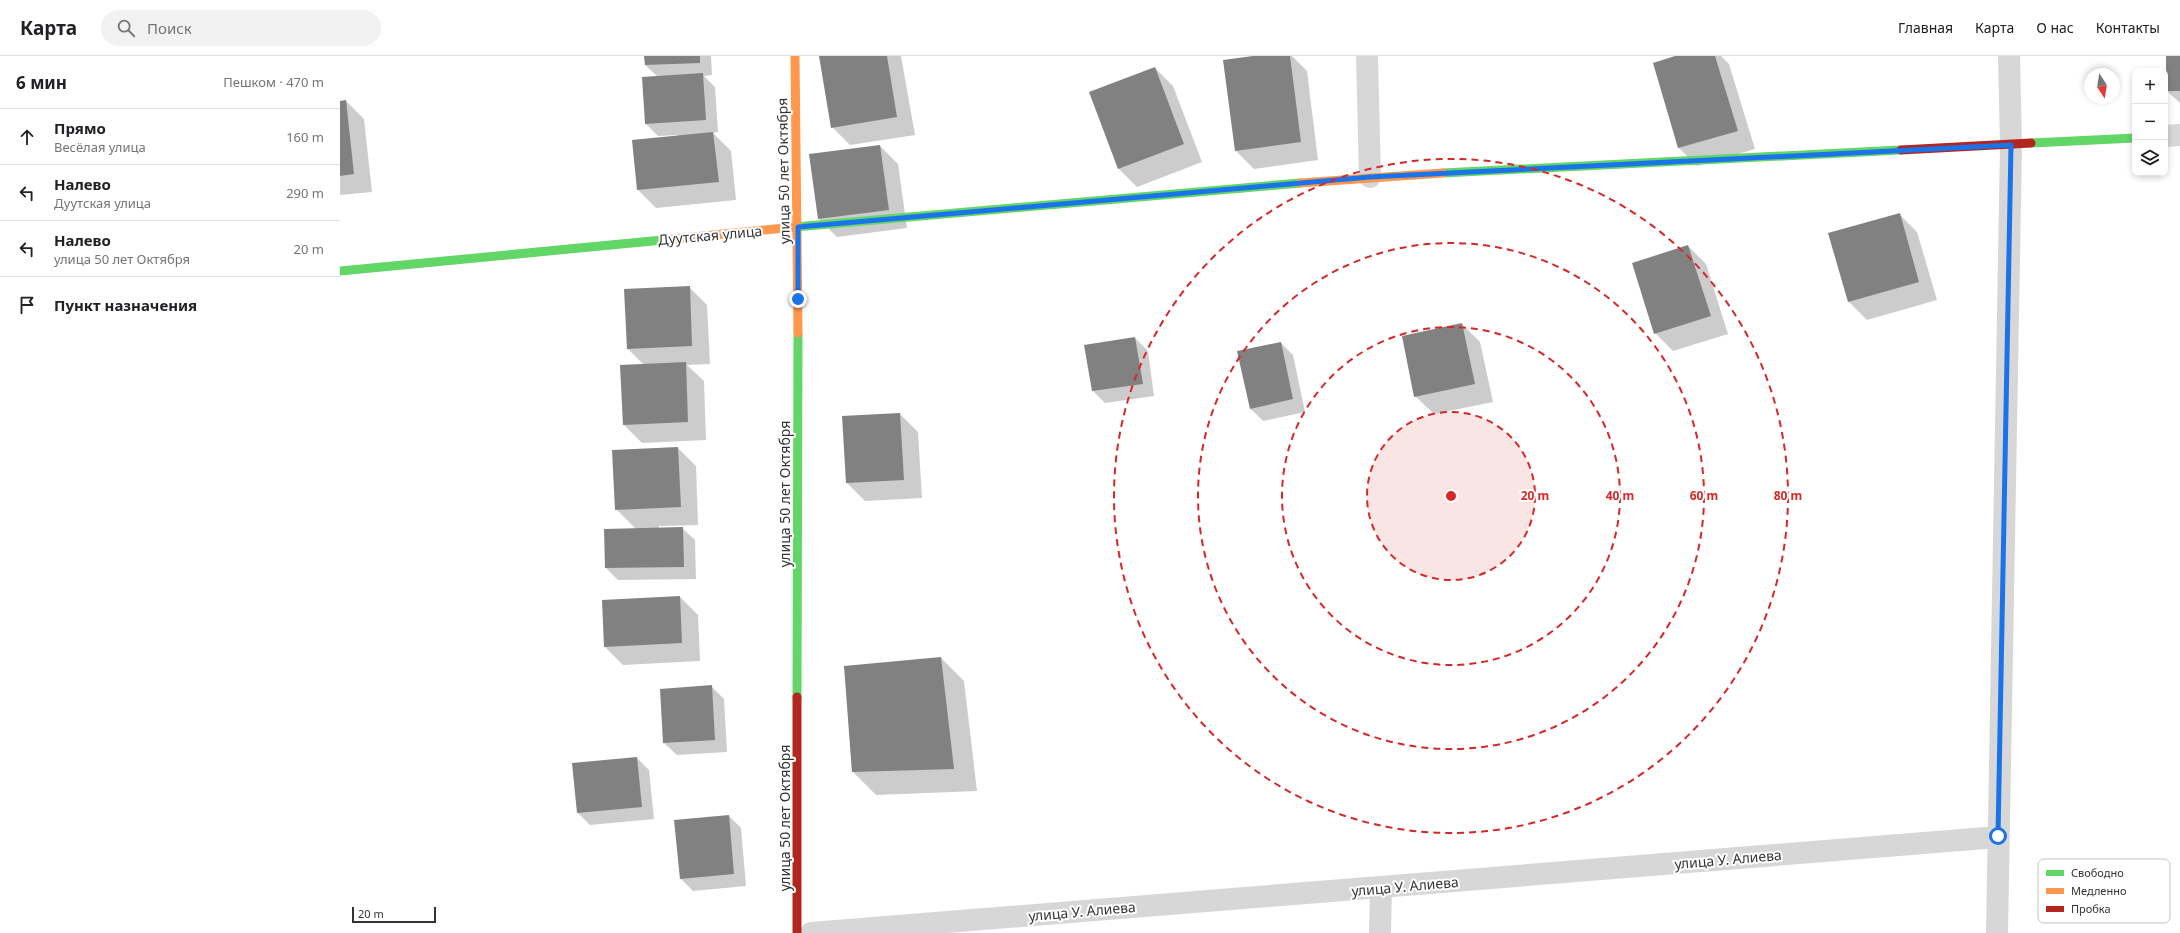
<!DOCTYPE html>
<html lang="ru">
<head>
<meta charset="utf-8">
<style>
	:root { --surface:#fff; --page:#f2f2f2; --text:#202124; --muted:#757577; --line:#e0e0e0 }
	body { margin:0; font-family:"Noto Sans",sans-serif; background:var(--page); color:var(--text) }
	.controls { position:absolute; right:12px; top:12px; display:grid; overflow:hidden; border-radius:8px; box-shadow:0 2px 6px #0003 }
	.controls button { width:36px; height:36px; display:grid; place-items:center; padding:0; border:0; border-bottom:1px solid var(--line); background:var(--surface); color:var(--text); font:20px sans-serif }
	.compass { position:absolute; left:1744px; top:12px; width:36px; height:36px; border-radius:50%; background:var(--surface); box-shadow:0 2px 6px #0003; rotate:168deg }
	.scale { position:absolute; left:12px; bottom:10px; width:84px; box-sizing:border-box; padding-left:4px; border:2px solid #333; border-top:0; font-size:11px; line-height:14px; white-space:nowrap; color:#333; -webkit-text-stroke:3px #fff; paint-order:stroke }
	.stop { position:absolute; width:12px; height:12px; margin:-9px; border:3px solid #1a73e8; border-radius:50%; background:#fff }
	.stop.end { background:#1a73e8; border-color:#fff; box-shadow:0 1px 4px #0008 }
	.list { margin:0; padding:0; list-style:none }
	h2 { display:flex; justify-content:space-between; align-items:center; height:52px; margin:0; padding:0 16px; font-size:17px }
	h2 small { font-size:13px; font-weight:400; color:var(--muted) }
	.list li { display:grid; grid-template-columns:26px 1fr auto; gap:12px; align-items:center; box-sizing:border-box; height:56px; padding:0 16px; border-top:1px solid var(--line) }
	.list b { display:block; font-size:15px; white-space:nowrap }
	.list p { margin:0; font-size:13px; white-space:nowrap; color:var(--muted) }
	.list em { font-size:13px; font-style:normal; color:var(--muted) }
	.icon { flex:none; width:22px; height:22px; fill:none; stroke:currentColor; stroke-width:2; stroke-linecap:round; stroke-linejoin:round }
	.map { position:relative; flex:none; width:1840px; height:877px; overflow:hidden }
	header { display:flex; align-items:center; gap:24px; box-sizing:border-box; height:56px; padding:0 20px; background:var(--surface); border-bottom:1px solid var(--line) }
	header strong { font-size:19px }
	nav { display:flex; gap:22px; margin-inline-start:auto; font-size:14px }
	.search { width:280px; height:36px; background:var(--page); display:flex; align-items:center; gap:10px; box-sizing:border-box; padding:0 14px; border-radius:22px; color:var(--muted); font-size:15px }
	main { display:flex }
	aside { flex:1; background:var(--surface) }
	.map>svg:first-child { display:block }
	.shadow { fill:#0003 }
	.building { fill:#818181 }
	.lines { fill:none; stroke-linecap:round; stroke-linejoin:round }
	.street { stroke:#d7d7d7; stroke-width:22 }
	.fast { stroke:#63d668; stroke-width:9 }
	.slow { stroke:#ff974d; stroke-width:9 }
	.jam { stroke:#b3261e; stroke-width:9 }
	.route { stroke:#1a73e8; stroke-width:5 }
	.ring { fill:none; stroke:#d62828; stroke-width:2; stroke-dasharray:7 5 }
	.labels { text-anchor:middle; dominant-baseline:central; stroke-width:4; stroke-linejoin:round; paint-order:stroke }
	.street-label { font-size:14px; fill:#333; stroke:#fff }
	.key { fill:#fff; stroke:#c2c2c2; stroke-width:1 }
	.key-label { font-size:11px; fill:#333 }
	.centre { fill:#d62828; stroke:#fff; stroke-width:2 }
	.ring-label { font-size:12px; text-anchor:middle; font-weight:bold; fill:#d62828; stroke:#fff; stroke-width:4; stroke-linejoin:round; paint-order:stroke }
</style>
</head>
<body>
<header>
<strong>Карта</strong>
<div class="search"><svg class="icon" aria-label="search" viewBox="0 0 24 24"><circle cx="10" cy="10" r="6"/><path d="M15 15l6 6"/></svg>Поиск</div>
<nav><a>Главная</a><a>Карта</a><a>О нас</a><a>Контакты</a></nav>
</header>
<main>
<aside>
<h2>6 мин<small>Пешком · 470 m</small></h2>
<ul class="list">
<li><svg class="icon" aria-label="ahead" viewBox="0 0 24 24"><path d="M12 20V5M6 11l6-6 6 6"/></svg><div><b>Прямо</b><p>Весёлая улица</p></div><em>160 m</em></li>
<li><svg class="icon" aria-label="left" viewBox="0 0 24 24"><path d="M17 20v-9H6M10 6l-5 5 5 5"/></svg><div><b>Налево</b><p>Дуутская улица</p></div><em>290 m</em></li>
<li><svg class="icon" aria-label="left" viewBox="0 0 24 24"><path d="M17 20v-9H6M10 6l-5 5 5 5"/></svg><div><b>Налево</b><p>улица 50 лет Октября</p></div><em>20 m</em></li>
<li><svg class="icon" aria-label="arrive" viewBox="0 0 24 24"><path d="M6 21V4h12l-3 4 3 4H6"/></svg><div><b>Пункт назначения</b></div></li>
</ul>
</aside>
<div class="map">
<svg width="1840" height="877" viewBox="0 0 1840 877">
	<rect width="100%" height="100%" fill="#fff"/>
	<g class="shadow">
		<polygon points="305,0 371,0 372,19 364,20 375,31 378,76 373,77 391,95 396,144 316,152 298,134 338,81 338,79 318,80 306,68 318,21 305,9"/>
		<polygon points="480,0 561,0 575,79 510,89 492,71"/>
		<polygon points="921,0 952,0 967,15 978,104 914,113 896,95"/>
		<polygon points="1339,0 1381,0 1389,8 1415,93 1357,110 1339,92 1314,8"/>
		<polygon points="1827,0 1840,0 1840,47 1827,35"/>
		<polygon points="815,12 833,30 862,106 797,131 779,113 750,37"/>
		<polygon points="6,45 24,63 32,136 0,139 0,46"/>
		<polygon points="540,90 558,108 567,172 497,181 479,163"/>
		<polygon points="1559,158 1577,176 1597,244 1527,264 1509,246"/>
		<polygon points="1348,190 1366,208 1388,278 1333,295 1315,277"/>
		<polygon points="349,231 367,249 370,308 347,309 364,325 366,384 302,387 284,369 281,310 304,309 288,293"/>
		<polygon points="1122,268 1140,286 1153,346 1094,358 1075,340"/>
		<polygon points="795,282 808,295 814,340 765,347 753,335 746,290"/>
		<polygon points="941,287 953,299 965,356 923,365 910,352"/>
		<polygon points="560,358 578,376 582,442 525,445 507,427 503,361"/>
		<polygon points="338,392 356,410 358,469 319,470 319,472 342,472 355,484 356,523 278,524 266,512 296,473 276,453"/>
		<polygon points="340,541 358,559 360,605 283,609 265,591"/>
		<polygon points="601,602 624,625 637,735 536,739 512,715 505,611"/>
		<polygon points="371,630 384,643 387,696 337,699 324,687"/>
		<polygon points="297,702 309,714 314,763 250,769 238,757"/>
		<polygon points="389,760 401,772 406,830 353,835 341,823"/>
	</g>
	<g class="building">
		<polygon points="304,0 360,0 360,7 305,9"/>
		<polygon points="479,0 547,0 557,61 491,72"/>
		<polygon points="913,0 950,0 961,86 895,95 883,4"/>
		<polygon points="1335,0 1375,0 1398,75 1338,92 1313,7"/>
		<rect x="1826" y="0" width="14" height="35"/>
		<polygon points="815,11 844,88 778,113 749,36"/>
		<polygon points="363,17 366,64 305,68 302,21"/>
		<polygon points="6,44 14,118 0,120 0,45"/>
		<polygon points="373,76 379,126 297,134 292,84"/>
		<polygon points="540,89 549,154 478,163 469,98"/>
		<polygon points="1560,157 1579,226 1508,246 1488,177"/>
		<polygon points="1348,189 1371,260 1314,278 1292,207"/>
		<polygon points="350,230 352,290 287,293 284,233"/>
		<polygon points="1122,267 1135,328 1074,341 1062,280"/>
		<polygon points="795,281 803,328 752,335 744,289"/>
		<polygon points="941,286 953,343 910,353 897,295"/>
		<polygon points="346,306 348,366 283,369 280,309"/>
		<polygon points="560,357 564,424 506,427 502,360"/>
		<polygon points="338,391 341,451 275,454 272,394"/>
		<polygon points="343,471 344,511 265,512 264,473"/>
		<polygon points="340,540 342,587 264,591 262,544"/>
		<polygon points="601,601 614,713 512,716 504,610"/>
		<polygon points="372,629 375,684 323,687 320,633"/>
		<polygon points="297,701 302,751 237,757 232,707"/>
		<polygon points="389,759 394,818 340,823 334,764"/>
	</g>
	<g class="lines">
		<g class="street">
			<polyline points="1027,0 1030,121"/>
			<polyline points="1825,80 1840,79"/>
			<polyline points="471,877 1658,781"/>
			<polyline points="1040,877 1041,832"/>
			<polyline points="1657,877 1671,89 1669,0"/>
		</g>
		<g class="fast">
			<polyline points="1691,87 1795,82"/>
			<polyline points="1103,117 1561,94"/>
			<polyline points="455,171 960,127"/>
			<polyline points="0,215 323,184"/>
			<polyline points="457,641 458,277"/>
		</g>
		<g class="slow">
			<polyline points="455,0 458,277"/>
			<polyline points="960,127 1103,117"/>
			<polyline points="323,184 455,171"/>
		</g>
		<g class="jam">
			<polyline points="1561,94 1691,87"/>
			<polyline points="457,877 457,641"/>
		</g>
	</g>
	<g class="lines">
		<polyline class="route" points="458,243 458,171 1030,121 1671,89 1658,780"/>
	</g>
	<circle cx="1111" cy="440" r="84" fill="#d62828" fill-opacity=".12"/>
	<g class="ring">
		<circle cx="1111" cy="440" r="84"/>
		<circle cx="1111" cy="440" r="169"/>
		<circle cx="1111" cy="440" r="253"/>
		<circle cx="1111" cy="440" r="337"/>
	</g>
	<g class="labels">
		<g class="street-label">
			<text transform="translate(443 115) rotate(-91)">улица 50 лет Октября</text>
			<text transform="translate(370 179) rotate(-5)">Дуутская улица</text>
			<text transform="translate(444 438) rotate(-90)">улица 50 лет Октября</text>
			<text transform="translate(444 762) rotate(-90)">улица 50 лет Октября</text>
			<text transform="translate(1388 803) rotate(-5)">улица У. Алиева</text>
			<text transform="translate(1065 830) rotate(-5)">улица У. Алиева</text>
			<text transform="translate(742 855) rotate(-5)">улица У. Алиева</text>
		</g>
	</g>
	<rect x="1698" y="803" width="132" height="64" rx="6" class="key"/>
	<rect x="1706" y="814" width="18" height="6" fill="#63d668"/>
	<rect x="1706" y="832" width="18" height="6" fill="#ff974d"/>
	<rect x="1706" y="850" width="18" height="6" fill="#b3261e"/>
	<g class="key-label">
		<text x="1731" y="821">Свободно</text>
		<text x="1731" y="839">Медленно</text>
		<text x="1731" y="857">Пробка</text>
	</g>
	<circle cx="1111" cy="440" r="6" class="centre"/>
	<g class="ring-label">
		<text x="1195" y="444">20 m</text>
		<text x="1280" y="444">40 m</text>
		<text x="1364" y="444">60 m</text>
		<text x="1448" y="444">80 m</text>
	</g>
</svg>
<div class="controls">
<button>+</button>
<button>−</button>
<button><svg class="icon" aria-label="layers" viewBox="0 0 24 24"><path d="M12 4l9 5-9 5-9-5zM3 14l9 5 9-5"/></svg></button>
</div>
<svg class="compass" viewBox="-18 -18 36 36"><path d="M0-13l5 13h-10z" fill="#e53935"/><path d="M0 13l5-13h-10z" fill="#757577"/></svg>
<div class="scale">20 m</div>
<div class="stop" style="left:1658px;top:780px"></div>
<div class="stop end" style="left:458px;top:243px"></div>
</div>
</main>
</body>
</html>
